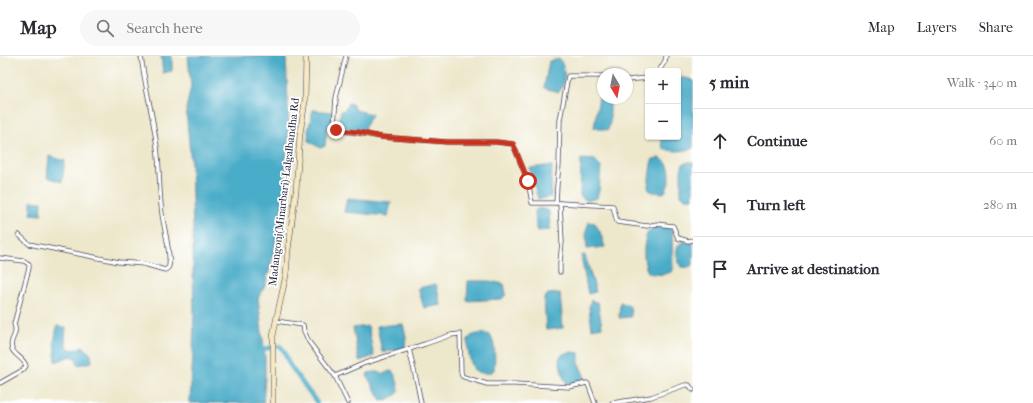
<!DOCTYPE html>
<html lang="en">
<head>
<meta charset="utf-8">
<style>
	:root { --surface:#fff; --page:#f7f7f7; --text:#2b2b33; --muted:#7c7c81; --line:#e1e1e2 }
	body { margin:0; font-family:"IM FELL French Canon",serif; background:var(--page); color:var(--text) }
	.controls { position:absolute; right:12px; top:12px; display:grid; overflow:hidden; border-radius:4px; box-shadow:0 1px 3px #0004 }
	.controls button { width:36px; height:36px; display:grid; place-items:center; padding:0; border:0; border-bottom:1px solid var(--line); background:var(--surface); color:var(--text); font:20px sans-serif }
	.compass { position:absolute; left:597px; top:12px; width:36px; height:36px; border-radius:50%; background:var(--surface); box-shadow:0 1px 3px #0004; rotate:170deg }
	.stop { position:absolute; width:12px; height:12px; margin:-9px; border:3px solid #c8321e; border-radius:50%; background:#fff }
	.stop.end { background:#c8321e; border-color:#fff; box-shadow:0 1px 4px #0008 }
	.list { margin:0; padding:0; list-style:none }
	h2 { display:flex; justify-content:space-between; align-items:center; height:52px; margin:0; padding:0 16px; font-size:17px }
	h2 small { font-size:13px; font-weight:400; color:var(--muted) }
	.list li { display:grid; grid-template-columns:26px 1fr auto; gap:12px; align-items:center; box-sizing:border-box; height:64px; padding:0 16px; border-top:1px solid var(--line) }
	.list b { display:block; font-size:15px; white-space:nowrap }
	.list em { font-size:13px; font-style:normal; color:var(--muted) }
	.icon { flex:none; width:22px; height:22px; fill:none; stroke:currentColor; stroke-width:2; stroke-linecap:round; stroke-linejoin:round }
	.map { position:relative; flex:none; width:693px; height:347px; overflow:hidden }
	header { display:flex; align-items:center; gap:24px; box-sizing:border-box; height:56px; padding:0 20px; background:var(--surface); border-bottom:1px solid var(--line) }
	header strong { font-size:19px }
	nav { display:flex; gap:22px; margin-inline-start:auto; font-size:14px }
	.search { width:280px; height:36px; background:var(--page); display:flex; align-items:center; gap:10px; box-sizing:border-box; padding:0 14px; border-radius:22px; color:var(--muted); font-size:15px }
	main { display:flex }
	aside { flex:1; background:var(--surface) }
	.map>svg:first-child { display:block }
	.water { fill:#49acc8; stroke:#366782 }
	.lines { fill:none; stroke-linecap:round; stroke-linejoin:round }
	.canal { stroke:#49acc8; stroke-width:4.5 }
	.street-casing { stroke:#404051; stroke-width:5 }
	.secondary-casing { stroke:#404051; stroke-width:6 }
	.street { stroke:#fff; stroke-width:3.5 }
	.secondary { stroke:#f6e9c3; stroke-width:5 }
	.route { stroke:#c8321e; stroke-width:5 }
	.labels { text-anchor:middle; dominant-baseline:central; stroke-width:3.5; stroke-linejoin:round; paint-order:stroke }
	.street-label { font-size:11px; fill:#22223b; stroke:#fff }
</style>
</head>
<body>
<header>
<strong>Map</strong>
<div class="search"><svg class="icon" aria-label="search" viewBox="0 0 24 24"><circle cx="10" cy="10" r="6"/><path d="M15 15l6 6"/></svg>Search here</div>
<nav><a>Map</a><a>Layers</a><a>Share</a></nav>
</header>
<main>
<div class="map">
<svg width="693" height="347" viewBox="0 0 693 347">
	<rect width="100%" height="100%" fill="#fff"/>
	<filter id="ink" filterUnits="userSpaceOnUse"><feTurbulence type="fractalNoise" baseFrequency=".025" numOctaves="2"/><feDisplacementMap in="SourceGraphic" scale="8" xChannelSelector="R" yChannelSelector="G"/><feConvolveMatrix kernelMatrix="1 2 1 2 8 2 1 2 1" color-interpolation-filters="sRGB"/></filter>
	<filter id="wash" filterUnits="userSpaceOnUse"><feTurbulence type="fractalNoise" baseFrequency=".012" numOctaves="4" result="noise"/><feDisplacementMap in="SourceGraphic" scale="16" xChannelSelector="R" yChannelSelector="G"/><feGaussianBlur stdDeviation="0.9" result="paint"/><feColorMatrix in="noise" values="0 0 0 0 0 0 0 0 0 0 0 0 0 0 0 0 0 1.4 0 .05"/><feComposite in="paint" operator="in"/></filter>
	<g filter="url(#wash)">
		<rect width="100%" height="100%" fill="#ede7cb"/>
		<g class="water">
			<polygon points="161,0 172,0 172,15 163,17"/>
			<polygon points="188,0 286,0 289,71 286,104 282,151 273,200 265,230 258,242 265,302 265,321 263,347 189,347 190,343 193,299 194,257 193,217 193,172 191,108 186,53 191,31"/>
			<path d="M 560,3 C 565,13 567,26 559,36 L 544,32 L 549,5 Z"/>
			<path d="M 678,22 L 685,22 L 693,24 L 693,92 C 684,96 675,95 665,94 L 662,89 L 661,81 L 678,81 Z"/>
			<polygon points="601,28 603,29 603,42 610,42 610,66 608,74 594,72"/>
			<polygon points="348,47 352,48 355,54 372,58 363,75 337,70 341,55 345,54"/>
			<polygon points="313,54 332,56 332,71 327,71 325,90 320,92 309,85 308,75"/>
			<polygon points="49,100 65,105 62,126 47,121"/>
			<path d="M 659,102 C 674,107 671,126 665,136 L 662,137 L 653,136 L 649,134 L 648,130 L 651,108 L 653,103 Z"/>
			<polygon points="581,103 595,104 601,110 599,135 597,142 587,145 580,140"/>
			<polygon points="689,106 693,106 693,142 684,142 681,139 681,114 683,108"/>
			<polygon points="545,110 552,110 551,141 538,143 529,112"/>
			<polygon points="347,142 391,146 388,160 344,156"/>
			<polygon points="31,145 42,146 41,159 31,158"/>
			<polygon points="539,152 549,155 550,174 538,175 536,170 535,155"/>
			<polygon points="589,166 595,167 600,176 605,191 587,193 586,175"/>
			<path d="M 669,171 L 671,172 L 672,176 L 673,213 L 671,216 C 664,219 656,219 649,217 C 642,210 642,179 651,173 C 656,170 664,171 669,171 Z"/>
			<path d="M 682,186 L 689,186 L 693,187 L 693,209 C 690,211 685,212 681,211 C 677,204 673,192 682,186 Z"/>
			<polygon points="585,199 596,236 588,238 581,200"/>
			<polygon points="468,225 489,225 504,228 506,238 502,243 467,245"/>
			<polygon points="436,228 441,249 424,252 418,232"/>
			<polygon points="560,237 563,272 546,274 544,242 548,238"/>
			<polygon points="591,244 598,247 602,271 592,273 589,252"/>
			<polygon points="620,246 629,249 631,255 631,261 619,262"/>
			<polygon points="403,268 406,281 405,293 382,296 377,270"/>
			<polygon points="57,270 66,271 65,285 67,292 74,294 83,290 91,299 92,306 78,309 76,302 70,300 56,306 54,286"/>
			<polygon points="368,270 374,300 359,305 353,272"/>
			<path d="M 484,277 L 490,279 C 496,289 495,302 494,314 L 489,317 C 486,317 480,317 476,316 C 471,312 465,288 469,282 C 472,278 479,278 484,277 Z"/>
			<path d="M 574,296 L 579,297 L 579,308 L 586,324 C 582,328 573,329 567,328 L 563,321 L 559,303 C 563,296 567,297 574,296 Z"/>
			<path d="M 390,315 L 393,316 C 395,319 396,322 397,325 C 400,334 401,338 390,342 C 387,344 384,344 381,344 L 367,320 L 368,317 C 374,316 378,315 383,318 Z"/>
		</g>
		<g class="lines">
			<polyline class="canal" points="258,294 280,290 284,295 289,308 317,347"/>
		</g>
	</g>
	<g filter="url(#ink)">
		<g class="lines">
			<defs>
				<g id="street">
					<polyline points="346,0 336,42 334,70 336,74 358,77 381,81 447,86 497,86 513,88 528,125 532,147 560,147 613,150 617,166 647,170 657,168 673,170 678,182 688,185 693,184"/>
					<polyline points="659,15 665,5 666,0"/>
					<polyline points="627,24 648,22"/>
					<polyline points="556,147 557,129 559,109 560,64 568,20 603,20"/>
					<polyline points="560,147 562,186 560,207 560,216"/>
					<path d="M 19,179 L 29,188 L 119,206 L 144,208 L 165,214 C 168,212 168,213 169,210 C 171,197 164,172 162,158 C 159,136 160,113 157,91 C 153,60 145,30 141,0"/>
					<path d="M 0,202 L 24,205 L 29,208 L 29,212 L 14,268 C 19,280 8,283 12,293 C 15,300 24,302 26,310 L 23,314 L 0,327"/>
					<polyline points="276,265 303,269 304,275 309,286 335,320 348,347"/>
					<polyline points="409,293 417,327 421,347"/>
					<polyline points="335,320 365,307 425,288 451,279 460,278 461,316 462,320 464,321 487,328 515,328 569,331 587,327 588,328 595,347"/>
					<polyline points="612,347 651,341 685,329 689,329 693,334"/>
				</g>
				<polyline id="secondary" points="273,347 273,280 277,260 286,219 288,194 296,135 300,78 305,45 306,0"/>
			</defs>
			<use href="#street" class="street-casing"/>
			<use href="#secondary" class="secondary-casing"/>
			<use href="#street" class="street"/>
			<use href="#secondary" class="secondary"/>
		</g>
	</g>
	<g class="lines" filter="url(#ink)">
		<polyline class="route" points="336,74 358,76 381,81 447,86 496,86 513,88 528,125"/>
	</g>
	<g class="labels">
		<g class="street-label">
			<text transform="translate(284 136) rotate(-83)">Madangonj(Minarbari)-Lalgalbandha Rd</text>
		</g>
	</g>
</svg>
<div class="controls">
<button>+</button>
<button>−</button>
</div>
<svg class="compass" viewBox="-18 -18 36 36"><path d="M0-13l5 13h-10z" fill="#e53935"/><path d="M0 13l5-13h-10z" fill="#7c7c81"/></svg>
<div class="stop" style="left:528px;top:125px"></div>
<div class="stop end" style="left:336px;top:74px"></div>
</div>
<aside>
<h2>5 min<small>Walk · 340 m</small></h2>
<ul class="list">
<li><svg class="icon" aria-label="ahead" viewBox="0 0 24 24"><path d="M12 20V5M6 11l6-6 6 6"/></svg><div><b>Continue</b></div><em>60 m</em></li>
<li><svg class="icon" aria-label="left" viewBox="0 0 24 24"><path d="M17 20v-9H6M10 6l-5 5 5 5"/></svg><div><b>Turn left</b></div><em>280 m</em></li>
<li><svg class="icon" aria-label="arrive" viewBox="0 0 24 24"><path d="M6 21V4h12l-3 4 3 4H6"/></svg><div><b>Arrive at destination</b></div></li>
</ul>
</aside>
</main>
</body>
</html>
